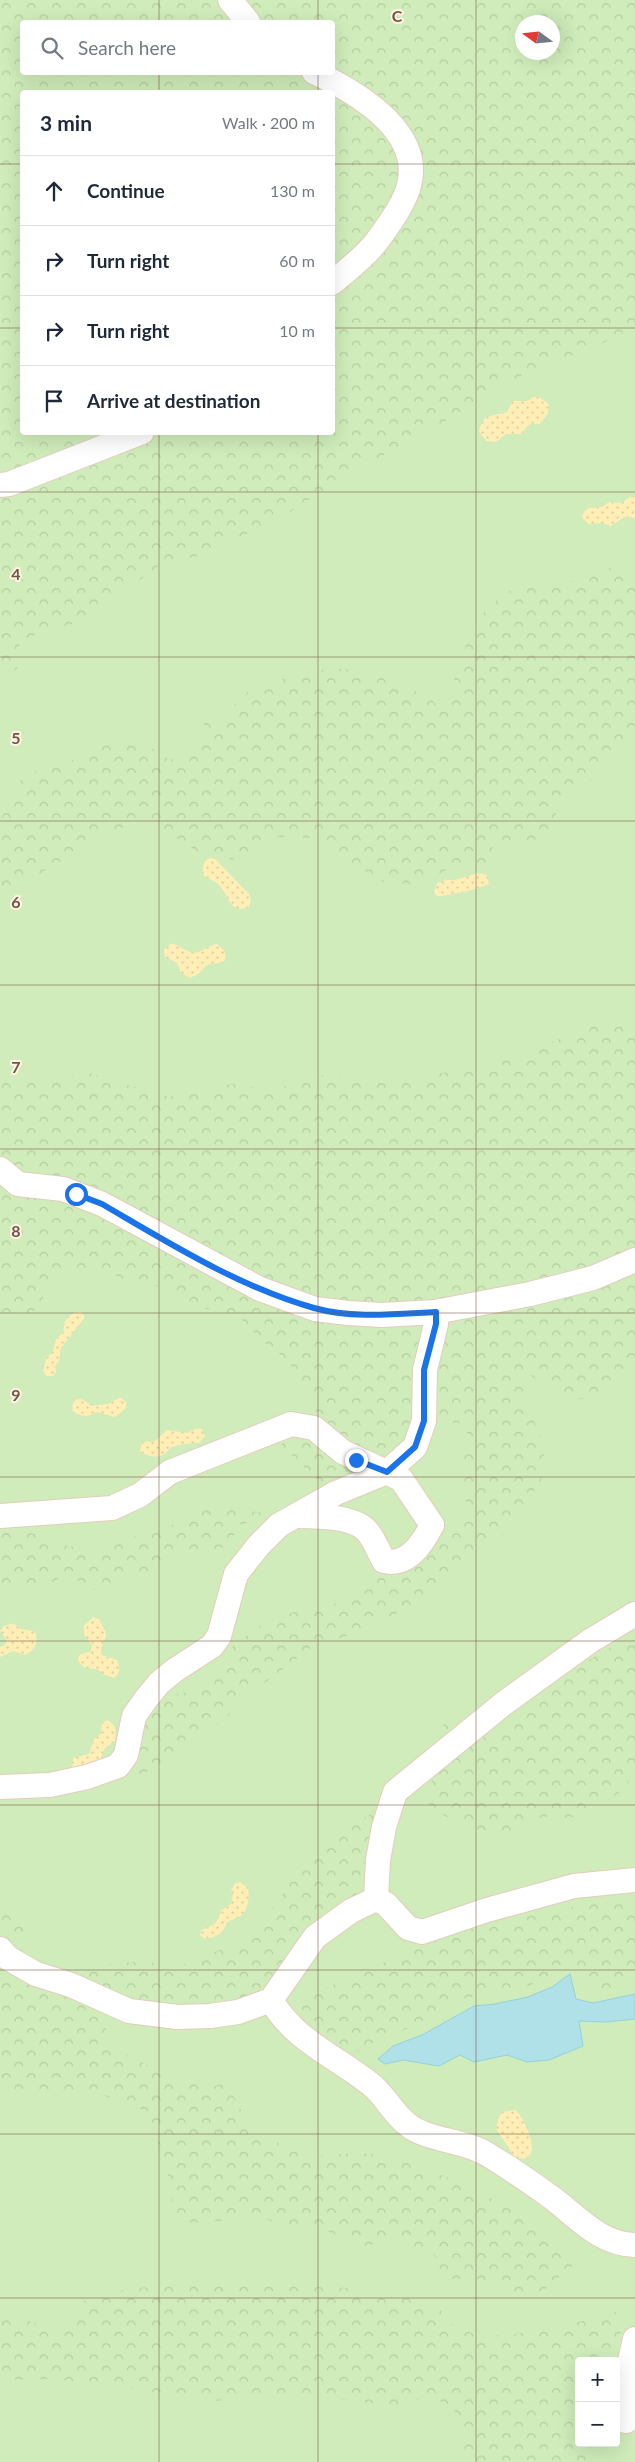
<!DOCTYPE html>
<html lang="en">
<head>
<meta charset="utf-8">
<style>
	:root { --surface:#fff; --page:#f2f2f3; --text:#1f2937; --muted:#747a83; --line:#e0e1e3 }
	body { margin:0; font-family:Lato,sans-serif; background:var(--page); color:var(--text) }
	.controls { position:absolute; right:15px; bottom:15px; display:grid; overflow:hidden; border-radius:5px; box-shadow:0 5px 20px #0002 }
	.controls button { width:45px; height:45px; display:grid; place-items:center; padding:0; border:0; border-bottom:1px solid var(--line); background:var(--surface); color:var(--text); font:25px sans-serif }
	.compass { position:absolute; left:515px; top:15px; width:45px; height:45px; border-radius:50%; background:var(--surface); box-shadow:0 5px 20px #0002; rotate:285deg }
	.stop { position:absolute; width:15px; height:15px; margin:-11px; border:4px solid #1a73e8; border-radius:50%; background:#fff }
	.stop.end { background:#1a73e8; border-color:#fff; box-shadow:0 1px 5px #0008 }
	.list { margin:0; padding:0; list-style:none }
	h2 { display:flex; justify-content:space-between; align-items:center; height:65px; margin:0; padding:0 20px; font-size:21px }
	h2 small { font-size:16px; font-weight:400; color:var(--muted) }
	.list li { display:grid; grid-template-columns:32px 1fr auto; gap:15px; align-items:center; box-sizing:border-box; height:70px; padding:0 20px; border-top:1px solid var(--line) }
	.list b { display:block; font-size:19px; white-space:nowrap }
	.list em { font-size:16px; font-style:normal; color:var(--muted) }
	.icon { flex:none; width:28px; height:28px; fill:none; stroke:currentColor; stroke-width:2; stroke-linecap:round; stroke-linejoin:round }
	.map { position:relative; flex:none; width:635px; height:2462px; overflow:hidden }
	.search { position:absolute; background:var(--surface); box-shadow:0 5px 20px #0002; left:20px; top:20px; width:315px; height:55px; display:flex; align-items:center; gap:12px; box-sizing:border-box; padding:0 18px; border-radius:5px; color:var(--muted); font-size:19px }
	.panel { position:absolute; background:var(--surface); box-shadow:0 5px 20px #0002; left:20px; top:90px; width:315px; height:345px; border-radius:5px }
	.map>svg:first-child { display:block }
	.grass { fill:#cfecba; fill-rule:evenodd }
	.forest { fill:url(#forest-crowns); fill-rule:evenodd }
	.sand { fill:url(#sand-dots) }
	.water { fill:#b0e1e8; stroke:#95d1db }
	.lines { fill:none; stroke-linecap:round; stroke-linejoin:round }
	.minor-casing { stroke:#e4cdbb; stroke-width:26 }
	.minor { stroke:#fff; stroke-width:24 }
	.route { stroke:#1a73e8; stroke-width:6 }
	.grid { fill:none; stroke:#745443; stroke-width:1; stroke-opacity:0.55 }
	.grid-label { font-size:16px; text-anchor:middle; font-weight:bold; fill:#745443; stroke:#fff4e4; stroke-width:4; stroke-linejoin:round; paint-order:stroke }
</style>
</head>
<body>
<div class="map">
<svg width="635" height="2462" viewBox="0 0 635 2462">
	<defs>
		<pattern id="forest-crowns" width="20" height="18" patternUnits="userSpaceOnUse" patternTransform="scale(1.25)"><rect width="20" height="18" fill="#cfecba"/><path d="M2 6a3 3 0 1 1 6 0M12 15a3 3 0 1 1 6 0" fill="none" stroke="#b5cca1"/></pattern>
		<pattern id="sand-dots" width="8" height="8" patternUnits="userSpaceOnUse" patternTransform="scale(1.25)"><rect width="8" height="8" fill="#ffeeb5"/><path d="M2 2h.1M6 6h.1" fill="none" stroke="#dece9d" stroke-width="1.8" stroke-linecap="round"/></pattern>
	</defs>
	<rect width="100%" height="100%" fill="#fef0dc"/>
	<g class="grass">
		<polygon points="635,270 635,1178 0,1145 0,645"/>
		<path d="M 0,1227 L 635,1272 L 635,2462 L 0,2462 ZM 579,2361 L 616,2361 L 616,2443 L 579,2443 Z"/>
	</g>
	<g class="forest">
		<path d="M 0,0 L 635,0 L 635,326 L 605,342 L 514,379 L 422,435 L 351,472 L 281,518 L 199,556 L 163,563 L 83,622 L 49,629 L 20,642 L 17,669 L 0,678 ZM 22,22 L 332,22 L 332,72 L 22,72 ZM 522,22 L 552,22 L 552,52 L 522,52 ZM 22,92 L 332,92 L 332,432 L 22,432 Z"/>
		<path d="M 617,565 L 635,584 L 635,726 L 589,783 L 559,804 L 548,838 L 493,845 L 490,865 L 454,866 L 417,885 L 383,882 L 347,860 L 317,838 L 270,837 L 237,860 L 201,855 L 172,835 L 143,821 C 130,826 115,829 103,835 C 69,854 38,880 0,890 L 2,818 L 9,797 L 25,774 L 54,768 L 107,745 L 148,746 L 169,759 L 187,762 L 200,745 L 205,721 L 226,716 C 241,695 248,685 276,686 L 284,678 L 331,668 L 366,671 L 392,680 L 430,698 L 443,712 L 474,622 L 505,592 L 577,580 Z"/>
		<path d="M 605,1021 L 627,1028 L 635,1022 L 635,1150 L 626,1161 L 635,1168 L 635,1356 L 622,1370 L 605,1396 L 572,1400 L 521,1370 L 525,1396 L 545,1449 L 541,1482 L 500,1539 L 470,1556 L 404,1610 L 353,1634 L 312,1647 L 246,1697 L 224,1720 L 144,1774 L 123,1783 L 108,1781 L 100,1763 L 118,1739 L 157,1698 L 197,1690 L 218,1677 L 231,1648 L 257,1627 L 282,1615 L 338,1603 L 355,1594 L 376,1574 L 397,1570 L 439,1532 L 466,1514 L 466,1495 L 459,1478 L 469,1435 L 460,1423 L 447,1423 L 428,1438 L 392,1458 L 377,1457 L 346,1466 L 322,1484 C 307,1472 297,1456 280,1447 L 285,1438 L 301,1436 L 324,1425 L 313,1407 L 307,1389 L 286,1359 L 261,1340 L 238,1316 L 189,1305 L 163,1287 L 131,1282 L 101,1270 L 67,1269 L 52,1277 L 42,1300 L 30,1317 L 0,1321 L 0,1061 L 13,1082 L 36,1082 L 89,1073 L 169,1097 L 232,1084 L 273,1090 L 319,1075 L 409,1079 L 499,1063 Z"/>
		<path d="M 200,1502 L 210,1503 L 219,1511 L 238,1509 L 263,1513 L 256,1521 L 238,1525 L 230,1545 L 212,1551 L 176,1552 L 165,1556 L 148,1571 L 94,1590 C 67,1573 66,1573 39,1590 L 14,1584 L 0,1589 L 0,1529 L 25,1531 L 68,1546 L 91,1550 L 113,1547 L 127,1539 L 175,1524 Z"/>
		<path d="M 635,1633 L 635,1774 C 619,1796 614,1797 590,1808 C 585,1811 579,1816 573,1817 C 561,1819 548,1814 535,1819 C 530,1820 528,1825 523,1828 C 498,1840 480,1835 461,1817 L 447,1817 L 432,1810 C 431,1807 428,1802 428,1799 C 429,1776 449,1755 437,1733 L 448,1720 C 463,1726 474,1736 490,1738 L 554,1681 Z"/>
		<path d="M 385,1806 L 371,1873 L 365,1884 L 265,1993 L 254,1999 L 117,2018 L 109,2022 L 101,2040 L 176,2081 L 213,2087 L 227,2082 C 234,2098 243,2117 256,2130 C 264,2138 304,2155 315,2156 C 342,2156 358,2150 387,2157 C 456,2175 527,2211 576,2263 L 543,2291 L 509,2293 L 478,2279 L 444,2279 L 433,2252 L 393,2239 L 366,2246 L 321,2229 L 289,2228 L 260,2217 L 200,2223 L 176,2221 L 164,2153 L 140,2108 L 96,2093 L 51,2096 L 0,2092 L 0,1900 C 8,1907 20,1915 24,1925 C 26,1930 24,1936 25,1941 C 29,1957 49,1965 64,1969 L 143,1961 L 169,1966 L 192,1963 L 240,1940 L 252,1937 L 294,1878 L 312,1863 L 313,1851 L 323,1843 Z"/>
		<path d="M 617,1898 L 635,1899 L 635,1981 L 598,1992 L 588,1977 L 570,1963 L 552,1976 L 528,1986 L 463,1999 L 414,2026 L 375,2041 L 362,2053 C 338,2043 299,2033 297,2001 L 413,1949 L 477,1927 Z"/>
		<path d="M 233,2282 L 347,2288 L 383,2297 L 413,2299 L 439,2309 L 453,2325 L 478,2336 L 509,2335 L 557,2327 L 586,2320 L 610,2309 L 626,2318 L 611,2361 L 579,2361 L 579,2443 L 591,2443 L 588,2462 L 464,2462 C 463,2420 467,2413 426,2394 L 405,2408 L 349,2400 L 290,2395 L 213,2401 L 91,2382 L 47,2379 L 0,2380 L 0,2320 L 22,2317 L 50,2332 L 65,2325 L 88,2296 L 136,2288 Z"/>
	</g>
	<g class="sand">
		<polygon points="533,397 539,397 549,404 548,413 540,424 530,424 521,434 506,434 496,442 486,441 479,432 480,427 486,417 507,412 513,401 528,401"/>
		<polygon points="629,497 635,498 635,518 624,517 611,526 602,523 589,524 583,519 582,514 588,508 602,507 609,502 622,503"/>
		<path d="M 210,858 L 215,859 L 249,894 L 251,900 L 249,907 C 228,915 229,893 217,883 C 211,878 200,879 203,867 C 204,862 205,860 210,858 Z"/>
		<path d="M 478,873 L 487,875 L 489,884 C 483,888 444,897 437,896 L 434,892 L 437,883 L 446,880 L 455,880 Z"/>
		<path d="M 171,943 C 180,945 189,955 198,952 C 205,950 209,945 217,944 C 224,949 228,954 224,962 L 207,965 L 197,975 L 189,978 L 181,973 L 176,962 L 165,957 L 164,950 Z"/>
		<polygon points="81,1312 85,1317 61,1348 59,1361 55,1366 56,1372 53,1376 46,1376 43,1371 46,1358 52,1353 56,1340 63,1332 65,1321 73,1313"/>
		<path d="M 120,1397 L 127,1403 L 125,1409 L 115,1417 L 97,1412 C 87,1418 82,1417 73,1411 L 72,1406 L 75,1400 C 83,1398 85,1401 91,1406 L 108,1404 Z"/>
		<path d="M 198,1428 L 202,1429 L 205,1436 L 199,1443 C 190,1443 181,1444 172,1447 C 168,1449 167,1453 163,1455 C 155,1459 147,1455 140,1452 L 142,1442 L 155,1441 L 167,1430 L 187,1433 Z"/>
		<path d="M 93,1617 L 99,1619 C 101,1624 106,1630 106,1635 C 105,1643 99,1647 102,1655 L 117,1660 C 120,1667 121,1673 114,1678 L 105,1675 L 97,1669 L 85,1668 L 78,1661 L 78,1657 L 82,1653 L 90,1652 L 92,1646 L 84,1634 L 84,1626 Z"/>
		<path d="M 13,1623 L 21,1629 L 33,1631 L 36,1634 C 38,1644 34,1651 25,1655 L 13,1651 L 0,1657 L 0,1647 L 5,1645 L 7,1640 L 0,1631 L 4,1626 Z"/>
		<path d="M 107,1720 C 117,1724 116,1731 115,1741 L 105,1748 L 100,1760 L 74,1769 L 72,1767 L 73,1758 L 89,1754 L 94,1739 L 101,1734 L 102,1723 Z"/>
		<path d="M 240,1882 L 248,1888 C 250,1897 248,1912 239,1917 C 235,1919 231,1920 227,1922 C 225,1932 214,1940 203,1938 L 200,1935 L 201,1930 L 215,1924 L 222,1910 L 231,1904 L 233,1894 L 231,1890 L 235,1884 Z"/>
		<path d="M 515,2110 C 523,2115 533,2141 532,2150 C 531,2155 528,2157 524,2159 L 515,2157 L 496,2129 L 498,2119 L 502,2112 Z"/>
	</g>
	<polygon class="water" points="570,1974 576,1999 593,2003 635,1994 635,2019 606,2022 579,2021 583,2046 549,2060 527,2062 507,2055 474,2062 460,2055 439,2066 403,2060 385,2064 378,2059 393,2046 422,2035 474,2006 495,2004 528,1997 552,1987"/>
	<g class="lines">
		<defs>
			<g id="minor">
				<polyline points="230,0 248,22"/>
				<path d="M 314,72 C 356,92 426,132 408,189 C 402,207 388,226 377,241 C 365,257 347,270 332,283"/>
				<polyline points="0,485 9,484 142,432"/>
				<polyline points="0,1169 18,1184 63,1189 102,1204 260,1289 315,1309 348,1313 382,1315 435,1312 530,1294 593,1278 635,1260"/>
				<path d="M 0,1516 L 112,1508 L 140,1495 L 170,1472 L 291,1424 L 314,1428 L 343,1452 L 401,1479 L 432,1525 C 423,1543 407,1567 384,1561 C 378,1551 374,1538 366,1530 C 352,1516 315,1516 297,1516"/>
				<polyline points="0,1787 50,1785 87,1777 118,1766 126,1755 134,1716 146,1699 159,1683 175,1670 212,1646 219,1636 236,1574 259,1545 279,1525 336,1493 387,1472 415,1447 424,1421 425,1370 436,1324 435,1312"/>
				<polyline points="376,1899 378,1860 384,1827 395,1792 503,1704 590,1641 635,1614"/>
				<polyline points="0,1949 8,1958 36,1974 71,1985 129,2011 178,2017 210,2016 238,2012 271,2000 315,1937 351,1911 376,1899 386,1904 408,1928 422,1932 487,1910 574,1886 635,1880"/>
				<path d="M 271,2000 C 295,2042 338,2057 374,2087 C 386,2098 394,2114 407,2124 C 425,2140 463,2140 485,2153 C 507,2166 530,2182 551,2197 C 578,2217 599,2244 635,2245"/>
				<polyline points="626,2421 626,2378 635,2339"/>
			</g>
		</defs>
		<use href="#minor" class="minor-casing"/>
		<use href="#minor" class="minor"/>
	</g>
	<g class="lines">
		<path class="route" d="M 76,1194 L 102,1204 C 169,1243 239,1287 314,1308 C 353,1319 396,1314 436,1312 L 436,1324 L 424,1370 L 424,1421 L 415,1447 L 387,1472 L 356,1460"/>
	</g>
	<path class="grid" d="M 159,0 L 159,22M 318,0 L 318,22M 476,0 L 476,2462M 159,72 L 159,92M 318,72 L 318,92M 0,164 L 22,164M 332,164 L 635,164M 0,328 L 22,328M 332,328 L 635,328M 159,432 L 159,2462M 318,432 L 318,2462M 0,492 L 635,492M 0,657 L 635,657M 0,821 L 635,821M 0,985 L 635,985M 0,1149 L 635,1149M 0,1313 L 635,1313M 0,1477 L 635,1477M 0,1641 L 635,1641M 0,1805 L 635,1805M 0,1970 L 635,1970M 0,2134 L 635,2134M 0,2298 L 635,2298"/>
	<g class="grid-label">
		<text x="397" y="22">C</text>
		<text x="16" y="580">4</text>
		<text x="16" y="744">5</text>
		<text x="16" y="908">6</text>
		<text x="16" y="1073">7</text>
		<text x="16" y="1237">8</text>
		<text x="16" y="1401">9</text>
	</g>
</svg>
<div class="controls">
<button>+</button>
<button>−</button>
</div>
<svg class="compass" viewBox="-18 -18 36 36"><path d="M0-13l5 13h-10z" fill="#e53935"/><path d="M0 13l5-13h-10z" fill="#747a83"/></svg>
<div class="stop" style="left:76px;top:1194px"></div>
<div class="stop end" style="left:356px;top:1460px"></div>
<div class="search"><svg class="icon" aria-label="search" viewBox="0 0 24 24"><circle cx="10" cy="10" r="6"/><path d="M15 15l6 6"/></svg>Search here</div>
<section class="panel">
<h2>3 min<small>Walk · 200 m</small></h2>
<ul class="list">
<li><svg class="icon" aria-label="ahead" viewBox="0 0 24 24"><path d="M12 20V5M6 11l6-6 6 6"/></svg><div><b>Continue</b></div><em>130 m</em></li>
<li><svg class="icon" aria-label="right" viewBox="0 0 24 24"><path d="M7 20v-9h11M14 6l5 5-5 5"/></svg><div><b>Turn right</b></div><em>60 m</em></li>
<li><svg class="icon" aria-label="right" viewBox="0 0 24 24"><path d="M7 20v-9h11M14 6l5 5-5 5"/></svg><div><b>Turn right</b></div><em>10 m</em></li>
<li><svg class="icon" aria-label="arrive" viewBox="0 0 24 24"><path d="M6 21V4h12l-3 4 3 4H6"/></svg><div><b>Arrive at destination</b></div></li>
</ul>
</section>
</div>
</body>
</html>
